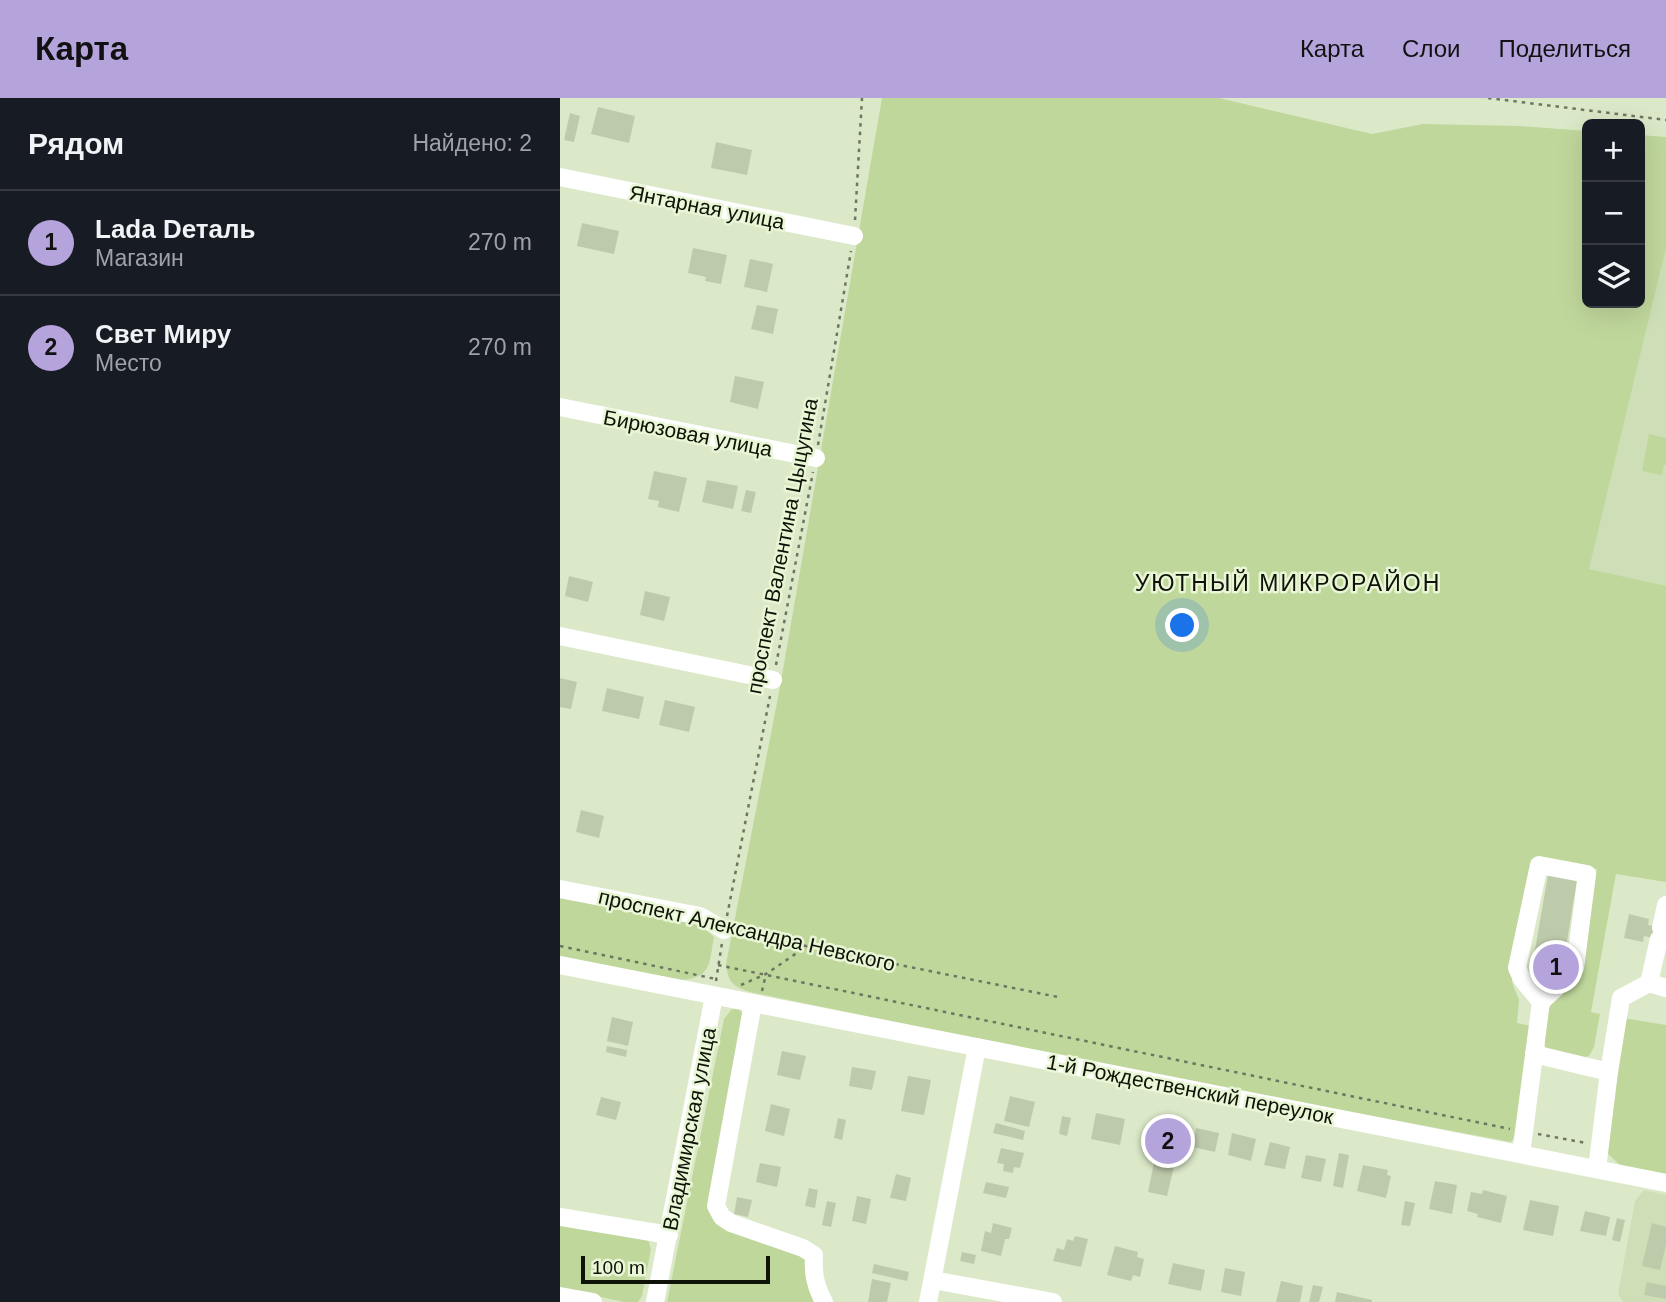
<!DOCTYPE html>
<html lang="ru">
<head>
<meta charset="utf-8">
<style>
	:root { --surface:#171b24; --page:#20242c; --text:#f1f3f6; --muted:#9ea1a6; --line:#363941; --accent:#b5a4dc }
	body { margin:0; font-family:Helvetica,sans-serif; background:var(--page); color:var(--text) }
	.controls { position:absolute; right:21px; top:21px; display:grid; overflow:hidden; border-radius:10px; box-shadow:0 7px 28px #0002 }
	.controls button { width:63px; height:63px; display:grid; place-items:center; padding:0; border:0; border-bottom:2px solid var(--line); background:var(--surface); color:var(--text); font:35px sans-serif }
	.scale { position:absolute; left:21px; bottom:18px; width:189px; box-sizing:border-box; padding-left:7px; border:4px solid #0e1207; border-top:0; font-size:19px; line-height:24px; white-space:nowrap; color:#0e1207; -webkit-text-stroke:5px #e8f6d5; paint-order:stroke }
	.you { position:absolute; left:623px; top:528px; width:24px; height:24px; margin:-18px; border:5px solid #fff; border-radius:50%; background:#1a73e8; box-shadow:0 0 0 10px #1a73e833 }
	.badge { display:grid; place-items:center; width:46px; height:46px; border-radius:50%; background:var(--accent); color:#111; font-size:23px; font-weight:700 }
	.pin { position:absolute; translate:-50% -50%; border:4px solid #fff; box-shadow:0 2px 7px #0006 }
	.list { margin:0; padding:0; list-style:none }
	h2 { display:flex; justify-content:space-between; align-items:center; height:91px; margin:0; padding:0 28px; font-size:30px }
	h2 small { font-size:23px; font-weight:400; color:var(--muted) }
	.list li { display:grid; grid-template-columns:46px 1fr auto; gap:21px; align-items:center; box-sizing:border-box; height:105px; padding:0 28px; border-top:2px solid var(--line) }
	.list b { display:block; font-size:26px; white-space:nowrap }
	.list p { margin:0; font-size:23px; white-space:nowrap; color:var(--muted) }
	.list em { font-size:23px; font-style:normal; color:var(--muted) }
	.icon { flex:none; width:38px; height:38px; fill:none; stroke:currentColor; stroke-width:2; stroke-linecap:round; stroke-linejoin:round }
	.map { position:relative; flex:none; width:1106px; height:1204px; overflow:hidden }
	header { display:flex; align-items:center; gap:42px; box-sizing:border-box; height:98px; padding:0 35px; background:var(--accent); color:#111 }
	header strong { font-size:33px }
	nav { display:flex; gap:38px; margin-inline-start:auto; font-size:24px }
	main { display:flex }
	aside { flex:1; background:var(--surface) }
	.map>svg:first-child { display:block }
	.built { fill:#cedfb7 }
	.green { fill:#c0d79c }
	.building { fill:#becbab }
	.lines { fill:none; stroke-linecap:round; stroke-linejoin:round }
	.path { stroke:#6d7660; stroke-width:2.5; stroke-dasharray:3.5 5; stroke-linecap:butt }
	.minor { stroke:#fff; stroke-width:18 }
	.labels { text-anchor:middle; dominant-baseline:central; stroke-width:5; stroke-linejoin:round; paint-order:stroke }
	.street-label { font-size:21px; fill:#0e1207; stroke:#e8f6d5 }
	.neighbourhood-label { font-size:23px; letter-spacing:2px; fill:#0e1207; stroke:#e8f6d5 }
</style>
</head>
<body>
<header>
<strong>Карта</strong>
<nav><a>Карта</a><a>Слои</a><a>Поделиться</a></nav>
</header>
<main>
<aside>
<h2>Рядом<small>Найдено: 2</small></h2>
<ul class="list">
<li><span class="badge">1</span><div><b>Lada Dеталь</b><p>Магазин</p></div><em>270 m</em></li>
<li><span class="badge">2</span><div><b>Свет Миру</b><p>Место</p></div><em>270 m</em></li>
</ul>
</aside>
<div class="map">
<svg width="1106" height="1204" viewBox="0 0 1106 1204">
	<rect width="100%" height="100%" fill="#dbe9c8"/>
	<g class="built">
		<polygon points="1106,135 1106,503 1017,486"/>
		<polygon points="1084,1092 1106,1097 1106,1204 1063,1204 1058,1196 1075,1103"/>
	</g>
	<g class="green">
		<path d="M 322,0 L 659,0 L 812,36 L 863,26 L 961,28 L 1027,33 L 1027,205 L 1080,205 L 1080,37 L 1106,39 L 1106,149 L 1029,471 L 1106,488 L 1106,784 L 1056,776 L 1031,914 L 1040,916 L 1034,949 L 1029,958 L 1021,960 L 986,951 C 982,936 985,907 998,897 C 1011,886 1014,892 1022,873 L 1037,771 L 972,761 L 952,869 L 952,884 L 959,902 L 957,925 L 971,928 L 956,1037 L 951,1044 L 583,975 L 190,894 C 172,888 168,884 166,866 L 220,589 Z"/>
		<polygon points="1089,336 1106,340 1106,367 1104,367 1102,377 1082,373"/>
		<path d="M 0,796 L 142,827 L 154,839 C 149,865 152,880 121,882 L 0,858 Z"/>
		<polygon points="178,910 183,916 151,1105 248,1159 260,1204 107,1204 164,921 171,912"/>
		<polygon points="1063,920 1106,927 1106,1079 1062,1069 1044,1052"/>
		<polygon points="0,1125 88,1142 91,1151 82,1198 78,1204 64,1204 0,1190"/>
	</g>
	<g class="building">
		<polygon points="38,9 75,18 69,45 31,36"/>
		<polygon points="10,15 20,18 14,44 4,42"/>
		<polygon points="156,44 192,52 187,77 151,70"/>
		<polygon points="22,125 59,133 54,156 17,148"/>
		<polygon points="133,150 167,157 161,186 145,183 146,179 128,175"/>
		<polygon points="190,161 213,166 207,194 184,189"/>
		<polygon points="197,207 218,211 213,236 191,231"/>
		<polygon points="175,278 204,284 198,311 170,304"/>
		<polygon points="94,373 127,380 119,414 98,409 99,403 88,401"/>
		<polygon points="147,382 178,388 173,411 142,404"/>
		<polygon points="186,392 196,394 191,415 181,413"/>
		<polygon points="9,478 33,484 28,504 5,498"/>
		<polygon points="85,493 110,499 104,523 80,517"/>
		<polygon points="0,580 17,584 11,611 0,609"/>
		<polygon points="47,590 84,599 79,621 42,613"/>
		<polygon points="105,602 135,609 129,634 99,627"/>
		<polygon points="21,712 44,718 39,740 16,734"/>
		<polygon points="988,777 1017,782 1002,874 972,869"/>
		<polygon points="1069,816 1089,821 1088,827 1106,831 1106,843 1084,838 1083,844 1064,840"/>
		<polygon points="52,919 73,924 68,948 47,943"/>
		<polygon points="47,948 67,952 66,959 46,954"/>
		<polygon points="222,953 246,958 240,982 217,977"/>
		<polygon points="292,969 316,973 312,992 289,988"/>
		<polygon points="348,978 371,982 364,1017 341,1013"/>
		<polygon points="450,998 475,1004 469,1029 444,1023"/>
		<polygon points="41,999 61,1004 56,1022 36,1017"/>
		<polygon points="211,1006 230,1011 224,1038 205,1033"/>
		<polygon points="536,1015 565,1021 560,1047 531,1041"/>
		<polygon points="502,1018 511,1020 507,1038 499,1036"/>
		<polygon points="278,1020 286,1022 282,1042 274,1040"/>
		<polygon points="436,1025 465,1033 463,1042 433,1035"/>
		<polygon points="599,1028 622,1033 616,1058 594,1053"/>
		<polygon points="636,1030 659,1035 655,1054 633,1049"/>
		<polygon points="672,1035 696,1041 691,1063 668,1057"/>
		<polygon points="710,1044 730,1049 725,1071 704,1067"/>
		<polygon points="441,1050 464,1055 460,1070 454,1069 453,1075 443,1073 444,1066 437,1065"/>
		<polygon points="596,1055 616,1060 607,1098 588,1094"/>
		<polygon points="779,1055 789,1057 783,1090 773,1088"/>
		<polygon points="746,1057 766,1061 761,1084 741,1080"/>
		<polygon points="200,1065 221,1069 217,1089 196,1084"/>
		<polygon points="803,1067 828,1072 827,1077 831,1078 826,1100 797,1093"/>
		<polygon points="336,1076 351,1080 346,1103 330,1100"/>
		<polygon points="875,1083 897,1087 892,1116 869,1111"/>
		<polygon points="426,1084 449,1089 446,1100 423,1095"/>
		<polygon points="249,1090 258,1092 255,1110 245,1108"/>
		<polygon points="923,1092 947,1098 941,1125 917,1119 918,1116 907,1113 911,1094 922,1096"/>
		<polygon points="297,1098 311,1101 306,1126 292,1123"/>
		<polygon points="177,1099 192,1102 188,1119 174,1116"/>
		<polygon points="970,1102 999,1108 993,1138 963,1132"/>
		<polygon points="267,1103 276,1105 271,1129 262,1127"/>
		<polygon points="845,1103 855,1105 850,1128 841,1127"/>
		<polygon points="1025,1113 1050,1119 1046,1138 1020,1133"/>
		<polygon points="1057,1120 1065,1122 1060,1144 1052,1142"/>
		<polygon points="433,1125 452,1130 449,1141 445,1141 441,1158 421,1153 425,1133 431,1135"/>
		<polygon points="1092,1125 1106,1129 1106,1147 1100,1172 1082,1168"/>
		<polygon points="515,1138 528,1141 521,1169 493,1163 497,1150 504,1152 507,1141 513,1143"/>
		<polygon points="555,1148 578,1154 577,1159 584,1161 580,1179 573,1177 571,1183 547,1177"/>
		<polygon points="402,1154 416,1157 414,1166 400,1163"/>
		<polygon points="613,1165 645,1172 641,1193 608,1186"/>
		<polygon points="314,1166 349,1174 347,1183 312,1175"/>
		<polygon points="665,1170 685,1174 681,1198 661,1194"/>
		<polygon points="312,1181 331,1185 327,1204 308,1204"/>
		<polygon points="721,1183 743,1188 740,1204 716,1204"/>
		<polygon points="1087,1184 1106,1188 1106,1201 1084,1197"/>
		<polygon points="753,1187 763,1189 759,1204 749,1204"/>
		<polygon points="777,1194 812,1202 812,1204 775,1204"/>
	</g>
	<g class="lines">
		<g class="path">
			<polyline points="928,0 1106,22"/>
			<polyline points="295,122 302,0"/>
			<polyline points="258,347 291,153"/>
			<polyline points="216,567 253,374"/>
			<polyline points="167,818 210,598"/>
			<polyline points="177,834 498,899"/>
			<polyline points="0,848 156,881"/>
			<polyline points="158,867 950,1031"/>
			<polyline points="156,883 162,845"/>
			<polyline points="181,887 206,876 247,848"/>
			<polyline points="202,893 206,876"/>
			<polyline points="978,1036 1026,1045"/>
		</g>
		<g class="minor">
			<polyline points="0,79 294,138"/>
			<polyline points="0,309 256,360"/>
			<polyline points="0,538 213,582"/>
			<polyline points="0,791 140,818 164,832"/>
			<polyline points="1101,830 1106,807"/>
			<polyline points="1099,841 1089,885 1106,890"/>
			<polyline points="0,867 1106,1085"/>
			<path d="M 193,905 L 156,1108 L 162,1119 L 171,1125 L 243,1150 L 254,1157 C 253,1175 255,1188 264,1204"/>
			<polyline points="974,956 1049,974 1037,1071"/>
			<polyline points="1049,974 1061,900 1089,885"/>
			<polyline points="961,1056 981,904 962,881 957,870 979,767 1027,776 1015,870 1007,880 981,904"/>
			<polyline points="0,1119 109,1137"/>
			<polyline points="373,1182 493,1204"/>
			<polyline points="0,1198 33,1204"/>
			<polyline points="95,1204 154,898"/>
			<polyline points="368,1204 417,949"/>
		</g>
	</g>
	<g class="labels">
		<g class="street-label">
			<text transform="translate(147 109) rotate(11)">Янтарная улица</text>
			<text transform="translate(128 335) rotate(11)">Бирюзовая улица</text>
			<text transform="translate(222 448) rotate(-79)">проспект Валентина Цыцугина</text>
			<text transform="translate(187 832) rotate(13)">проспект Александра Невского</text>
			<text transform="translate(630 991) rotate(11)">1-й Рождественский переулок</text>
			<text transform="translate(129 1031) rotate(-79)">Владимирская улица</text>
		</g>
		<g class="neighbourhood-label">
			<text x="728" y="485">УЮТНЫЙ МИКРОРАЙОН</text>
		</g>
	</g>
</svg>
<div class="controls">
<button>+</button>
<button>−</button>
<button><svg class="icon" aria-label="layers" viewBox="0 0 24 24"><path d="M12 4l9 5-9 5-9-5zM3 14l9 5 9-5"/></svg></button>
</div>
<div class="scale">100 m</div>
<div class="you"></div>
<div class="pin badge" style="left:996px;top:869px">1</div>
<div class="pin badge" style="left:608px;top:1043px">2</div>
</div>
</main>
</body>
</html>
